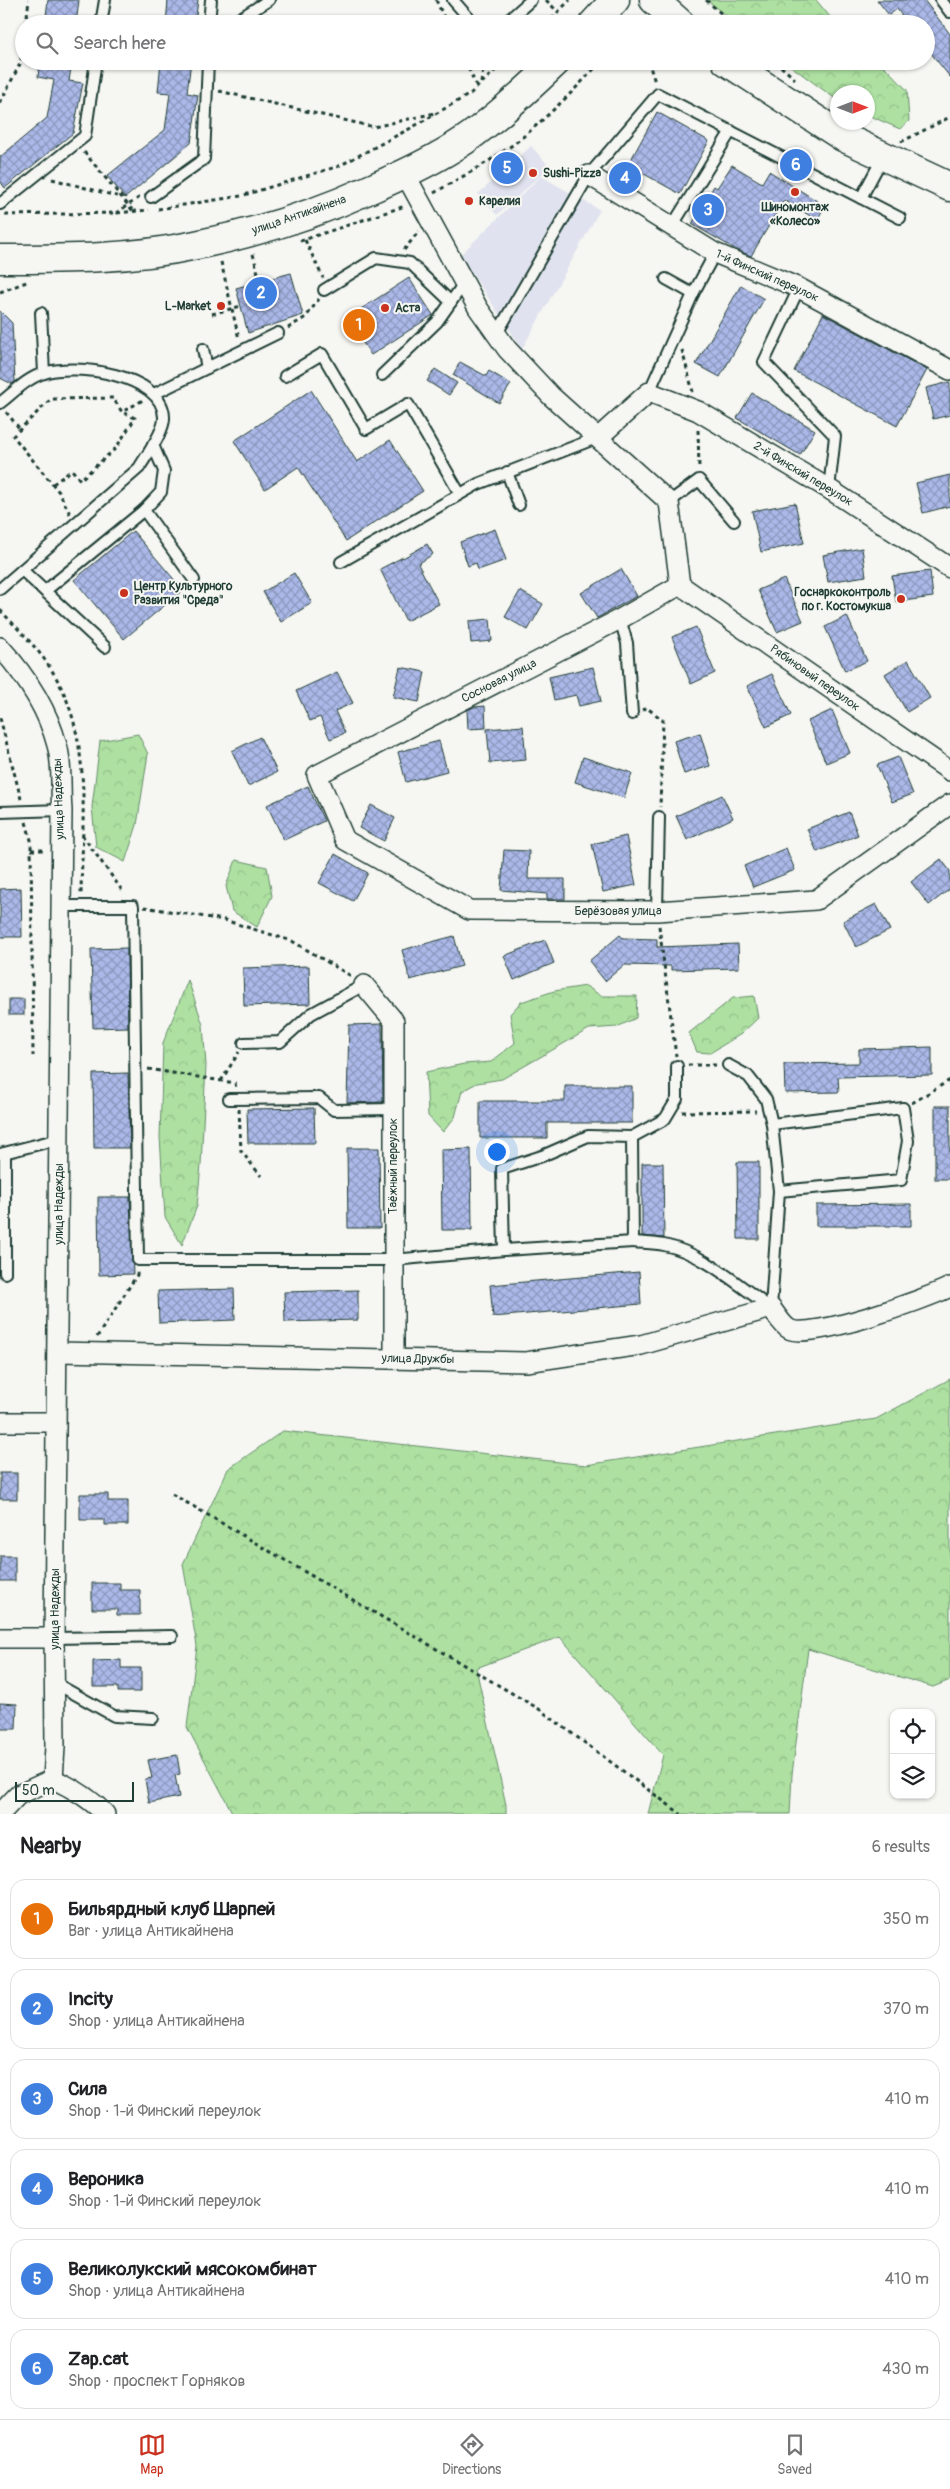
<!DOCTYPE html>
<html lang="en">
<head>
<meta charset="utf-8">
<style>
	:root { --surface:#fff; --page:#f2f2f2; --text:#202124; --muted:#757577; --line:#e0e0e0; --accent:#c8321e }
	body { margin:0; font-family:Pangolin,sans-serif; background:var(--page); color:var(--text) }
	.controls { position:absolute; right:15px; bottom:15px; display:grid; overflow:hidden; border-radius:10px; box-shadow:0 1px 4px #0004 }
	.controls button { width:45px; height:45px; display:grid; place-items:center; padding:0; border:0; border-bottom:1px solid var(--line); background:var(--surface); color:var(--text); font:25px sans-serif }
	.compass { position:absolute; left:830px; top:85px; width:45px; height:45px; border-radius:50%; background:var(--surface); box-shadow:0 1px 4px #0004; rotate:90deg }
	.scale { position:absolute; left:15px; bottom:12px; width:119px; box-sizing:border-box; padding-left:5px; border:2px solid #1f3d34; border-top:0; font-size:14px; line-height:18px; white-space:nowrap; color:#1f3d34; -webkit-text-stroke:4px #f6f6f2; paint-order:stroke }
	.you { position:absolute; left:496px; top:1151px; width:18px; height:18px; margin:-12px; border:4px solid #fff; border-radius:50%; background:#1a73e8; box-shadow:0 0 0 8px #1a73e833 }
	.badge { display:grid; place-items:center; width:32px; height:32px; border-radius:50%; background:var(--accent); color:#fff; font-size:16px; font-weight:700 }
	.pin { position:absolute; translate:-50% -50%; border:2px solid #fff; box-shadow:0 1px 5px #0006 }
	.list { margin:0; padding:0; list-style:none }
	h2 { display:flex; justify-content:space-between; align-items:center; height:65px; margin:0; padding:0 20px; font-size:21px }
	h2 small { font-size:16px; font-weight:400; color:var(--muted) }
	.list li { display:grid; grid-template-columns:32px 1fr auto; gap:15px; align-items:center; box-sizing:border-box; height:80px; margin:0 10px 10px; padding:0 10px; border:1px solid var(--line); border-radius:15px }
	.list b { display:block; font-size:19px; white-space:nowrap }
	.list p { margin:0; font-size:16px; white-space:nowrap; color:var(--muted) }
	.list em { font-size:16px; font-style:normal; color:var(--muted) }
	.icon { flex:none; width:28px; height:28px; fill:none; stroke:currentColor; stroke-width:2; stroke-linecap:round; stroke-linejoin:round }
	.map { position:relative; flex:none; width:950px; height:1814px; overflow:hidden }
	.search { position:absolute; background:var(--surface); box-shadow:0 1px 4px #0004; left:15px; right:15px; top:15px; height:55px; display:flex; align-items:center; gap:12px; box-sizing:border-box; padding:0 18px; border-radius:28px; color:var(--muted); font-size:19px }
	.sheet { height:605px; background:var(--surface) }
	nav { display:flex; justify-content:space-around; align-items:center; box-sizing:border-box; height:70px; border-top:1px solid var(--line); background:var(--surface); font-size:14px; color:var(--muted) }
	nav a { display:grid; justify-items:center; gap:2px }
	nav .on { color:var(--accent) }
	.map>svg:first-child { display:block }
	.built { fill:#e0e3ef }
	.forest { fill:url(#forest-crowns); stroke:#668e6a }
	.building { fill:url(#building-cross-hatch); stroke:#1f3d34 }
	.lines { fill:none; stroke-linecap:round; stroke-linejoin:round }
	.service-casing { stroke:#1f3d34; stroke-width:14 }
	.minor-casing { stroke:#1f3d34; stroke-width:22 }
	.secondary-casing { stroke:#1f3d34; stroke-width:31 }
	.path { stroke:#1f3d34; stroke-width:3; stroke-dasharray:4 4; stroke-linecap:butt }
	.service { stroke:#f6f6f2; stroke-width:10 }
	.minor { stroke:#f6f6f2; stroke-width:19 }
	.secondary { stroke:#f6f6f2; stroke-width:28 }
	.poi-dot { fill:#c8321e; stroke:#f6f6f2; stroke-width:2 }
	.labels { text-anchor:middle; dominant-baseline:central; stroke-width:4; stroke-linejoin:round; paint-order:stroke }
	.poi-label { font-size:12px; font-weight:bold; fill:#1f3d34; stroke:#f6f6f2; text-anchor:start }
	.street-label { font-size:12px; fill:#1f3d34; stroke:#f6f6f2 }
</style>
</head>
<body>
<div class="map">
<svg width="950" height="1814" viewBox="0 0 950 1814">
	<defs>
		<pattern id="forest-crowns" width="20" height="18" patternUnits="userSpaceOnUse" patternTransform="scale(1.25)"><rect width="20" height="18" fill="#ade0a1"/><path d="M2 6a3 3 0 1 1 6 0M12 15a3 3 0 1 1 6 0" fill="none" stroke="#94c18b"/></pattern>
		<pattern id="building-cross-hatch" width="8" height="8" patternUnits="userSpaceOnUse" patternTransform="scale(1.25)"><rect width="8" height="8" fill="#abb8e8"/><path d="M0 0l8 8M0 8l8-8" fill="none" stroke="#8b97bd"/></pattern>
	</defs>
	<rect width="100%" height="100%" fill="#f6f6f2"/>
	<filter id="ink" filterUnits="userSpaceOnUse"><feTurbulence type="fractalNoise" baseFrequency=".02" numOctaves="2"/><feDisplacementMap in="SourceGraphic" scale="10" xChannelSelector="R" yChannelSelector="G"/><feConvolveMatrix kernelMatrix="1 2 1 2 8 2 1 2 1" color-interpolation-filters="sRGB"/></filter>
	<g filter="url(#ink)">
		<g class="built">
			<polygon points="531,146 550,167 497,215 478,194"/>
			<polygon points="541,176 600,210 522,349 460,255"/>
		</g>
		<g class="forest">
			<polygon points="707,0 816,0 836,24 735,24"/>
			<polygon points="784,61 876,61 885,67 907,90 909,121 900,129 868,115 868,92 838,92 837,100"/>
			<polygon points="138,734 148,754 137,825 125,862 96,847 92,807 100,741"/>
			<polygon points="236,860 267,867 272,896 257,927 232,911 226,886"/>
			<polygon points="188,980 203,1025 206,1065 201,1165 197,1206 182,1245 165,1217 160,1137 163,1043"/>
			<polygon points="586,986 601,996 637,996 636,1018 617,1027 589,1029 502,1079 477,1083 462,1091 455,1117 443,1132 428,1116 426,1072 464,1064 491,1062 515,1043 510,1014 521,1002 554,991"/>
			<polygon points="754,996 758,1018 741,1034 710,1053 697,1052 689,1033 733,998"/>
			<polygon points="950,1379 950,1680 933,1687 808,1649 792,1774 790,1814 648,1814 663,1755 560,1637 476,1668 506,1805 506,1814 233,1814 187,1727 197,1646 183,1564 228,1469 283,1431 586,1465 876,1419"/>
		</g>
		<g class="building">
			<polygon points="48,0 79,0 76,24 45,24"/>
			<polygon points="168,0 198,0 195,24 166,24"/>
			<polygon points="877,0 924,0 950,34 950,77 926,47 926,24 908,24 897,9 889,15"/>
			<polygon points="40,61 72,61 69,81 83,83 73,133 5,188 0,181 0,157 47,118 54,80 38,77"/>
			<polygon points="161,61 191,61 187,93 198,95 191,143 125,198 107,176 165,130 170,93 158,92"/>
			<polygon points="657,112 709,141 680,194 628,165"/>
			<polygon points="732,165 762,183 769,171 825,206 817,220 784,200 751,256 735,249 692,224 714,186 717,188"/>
			<polygon points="291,273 303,315 248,333 236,288"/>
			<polygon points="409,278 433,315 371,355 347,318"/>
			<polygon points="741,285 764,299 720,377 696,364"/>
			<polygon points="0,311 12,323 15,382 12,384 0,378"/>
			<polygon points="823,314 927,370 897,426 794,371"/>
			<polygon points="460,362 486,376 489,371 511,384 499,403 453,375"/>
			<polygon points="435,369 457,383 449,395 427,381"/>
			<polygon points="950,382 950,415 933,419 926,388"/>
			<polygon points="311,390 357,462 390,440 423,491 346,541 298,467 265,489 234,441"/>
			<polygon points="752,393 815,430 800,455 737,418"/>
			<polygon points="950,475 950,506 923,513 916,483"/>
			<polygon points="795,503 804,543 761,552 752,511"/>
			<polygon points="495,529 506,560 478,570 476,563 468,566 460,542"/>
			<polygon points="133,531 183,590 124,639 74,580"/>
			<polygon points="427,544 433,554 418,564 439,604 406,621 380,569 403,557 403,558"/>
			<polygon points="862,548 866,576 828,582 823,555"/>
			<polygon points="621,569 637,596 597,618 581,593"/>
			<polygon points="930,571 933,597 896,602 892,576"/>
			<polygon points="294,573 312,603 281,622 263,592"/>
			<polygon points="784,579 803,621 777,632 758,590"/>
			<polygon points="520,591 543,604 528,630 505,617"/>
			<polygon points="847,616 867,661 845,671 825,627"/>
			<polygon points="490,619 492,641 471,643 469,621"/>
			<polygon points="696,627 715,673 691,684 672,637"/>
			<polygon points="908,660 930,698 907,712 885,674"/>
			<polygon points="400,667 425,672 419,702 393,697"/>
			<polygon points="593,667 601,701 579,706 576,695 554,700 549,677"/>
			<polygon points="337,672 353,703 335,711 345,733 330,739 320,717 310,721 296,691"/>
			<polygon points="772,674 791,715 766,727 747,686"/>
			<polygon points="485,706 486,728 468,729 467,710 474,707"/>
			<polygon points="832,710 850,753 826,763 808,721"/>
			<polygon points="523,726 526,760 490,763 487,729"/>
			<polygon points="700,733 710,766 684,774 674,741"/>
			<polygon points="260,737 277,772 248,786 232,751"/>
			<polygon points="439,741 447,771 406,782 398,752"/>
			<polygon points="583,757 632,773 624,798 575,782"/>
			<polygon points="898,757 913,794 892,802 877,765"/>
			<polygon points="308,786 324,821 284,840 267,805"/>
			<polygon points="722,795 733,818 687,840 676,816"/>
			<polygon points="371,805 395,818 384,841 359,828"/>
			<polygon points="849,812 858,835 817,852 807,829"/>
			<polygon points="626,836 636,885 603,892 592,844"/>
			<polygon points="786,848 795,870 753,887 744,866"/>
			<polygon points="504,850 529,851 528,879 565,879 565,899 547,899 547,894 501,890"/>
			<polygon points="335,854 368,873 353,901 319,883"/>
			<polygon points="941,859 950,871 950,889 929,905 911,882"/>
			<polygon points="21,888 22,937 0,937 0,889"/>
			<polygon points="876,904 890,930 856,947 843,921"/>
			<polygon points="620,935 623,938 657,939 657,947 738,944 739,968 671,970 671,966 624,965 605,981 589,961"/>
			<polygon points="454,936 462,966 410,980 402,950"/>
			<polygon points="545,940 554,963 514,980 504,956"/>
			<polygon points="127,948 128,1027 93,1028 91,949"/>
			<polygon points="309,966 310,1004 244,1006 243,968"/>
			<rect x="9" y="999" width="15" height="16"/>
			<polygon points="382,1024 383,1102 347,1103 349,1025"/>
			<polygon points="932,1047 932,1075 838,1077 839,1092 785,1093 784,1064 859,1063 859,1049"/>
			<polygon points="128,1073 130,1148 94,1148 93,1074"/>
			<polygon points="565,1086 632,1086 632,1123 547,1123 547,1138 480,1138 480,1101 565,1101"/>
			<rect x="935" y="1106" width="15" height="73"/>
			<polygon points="314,1108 315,1143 248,1143 247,1109"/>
			<polygon points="347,1148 379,1148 380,1228 348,1228"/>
			<polygon points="471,1149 472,1230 442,1230 441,1150"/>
			<polygon points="737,1162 759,1162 759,1239 738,1239"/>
			<polygon points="642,1163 663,1163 664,1238 642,1236"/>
			<polygon points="98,1197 130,1197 133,1274 99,1275"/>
			<polygon points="911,1204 911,1226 816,1226 816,1205"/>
			<polygon points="639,1272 641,1304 493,1317 490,1285"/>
			<polygon points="234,1289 235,1320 159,1323 158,1291"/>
			<polygon points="358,1290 358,1320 285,1322 284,1292"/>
			<rect x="0" y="1473" width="17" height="26"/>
			<polygon points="80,1494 108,1494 108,1501 128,1501 128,1525 105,1525 105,1520 80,1520"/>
			<rect x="0" y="1556" width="15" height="25"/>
			<polygon points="92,1583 120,1583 120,1590 140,1590 140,1615 117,1615 117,1609 92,1609"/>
			<polygon points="121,1660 121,1668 141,1668 141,1692 118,1692 118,1687 93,1687 93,1661"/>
			<polygon points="0,1703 17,1704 16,1729 0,1729"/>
			<polygon points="177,1755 180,1774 175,1775 179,1797 149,1803 145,1779 152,1778 148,1760"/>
		</g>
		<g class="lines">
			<defs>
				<g id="service">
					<polyline points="453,0 474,24"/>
					<polyline points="941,0 950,12"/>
					<polyline points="101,24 105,0"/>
					<polyline points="209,24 211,0"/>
					<polyline points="231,24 269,0"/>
					<polyline points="504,24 531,0"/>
					<polyline points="151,197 204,159 208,61"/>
					<polyline points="861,198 883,157"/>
					<polyline points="0,204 85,136 96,61"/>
					<polyline points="671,228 731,131"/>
					<polyline points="666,279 693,294"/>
					<polyline points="799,288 764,362 835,436 829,489"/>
					<polyline points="324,290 376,258 410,263 451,302 464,283"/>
					<polyline points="41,313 44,373"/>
					<polyline points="496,335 589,175 658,94 900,218"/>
					<polyline points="203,349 207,368"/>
					<polyline points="382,375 437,322 451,302"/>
					<polyline points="285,376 322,354 366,429 408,404 460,494"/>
					<polyline points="649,392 693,294 715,253"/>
					<polyline points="154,394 278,333"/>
					<path d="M 0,403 C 13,393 27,378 44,373 C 75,363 163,374 164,417 C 165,431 146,456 139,468 L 0,589"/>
					<polyline points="153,445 164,471 161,492 144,510 194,580"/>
					<polyline points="507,472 519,505"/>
					<polyline points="669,502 699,480 734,521"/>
					<polyline points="341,562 478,484 599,437"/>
					<polyline points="22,570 105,647"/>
					<polyline points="45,591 144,510"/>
					<polyline points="620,619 627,643 632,714"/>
					<polyline points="0,812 62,810"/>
					<polyline points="60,906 133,906 138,1260 393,1260 504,1250 633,1242 632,1137 588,1136 542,1156 502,1169 504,1250"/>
					<polyline points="657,911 659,817"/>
					<polyline points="244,1043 280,1042 311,1014 364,985"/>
					<polyline points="728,1065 748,1076 766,1099 772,1124 779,1191 771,1308"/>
					<polyline points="229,1099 319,1098 334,1110 393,1109"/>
					<polyline points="772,1124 903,1108 908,1141 901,1180 779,1191"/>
					<polyline points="632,1137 665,1119 677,1099 677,1066"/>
					<polyline points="5,1153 5,1273"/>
					<polyline points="0,1154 59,1139"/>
					<path d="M 633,1242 C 643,1243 654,1243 664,1245 C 704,1253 739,1286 771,1308"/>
					<polyline points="54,1638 172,1636"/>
					<polyline points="55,1683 114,1716 153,1718"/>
				</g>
				<g id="minor">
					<polyline points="405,174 478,308 507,349 551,396 669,502 680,585"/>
					<polyline points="589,175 715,253 799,288 950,370"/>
					<polyline points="599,437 649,392 698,411 829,489 950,568"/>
					<polyline points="680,585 620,619 317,775 345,840 469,910 657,911 816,900 950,804"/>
					<polyline points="680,585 950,771"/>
					<path d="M 0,647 C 26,676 47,707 57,745 C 63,765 60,790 62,810 L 54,1638 L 55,1747 L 53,1779"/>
					<polyline points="364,985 394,1021 394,1359"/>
					<path d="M 58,1352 L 526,1362 L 641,1345 L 771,1308 C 776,1314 782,1325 789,1329 C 810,1341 926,1299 950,1287"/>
					<polyline points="0,1422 56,1422"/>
					<polyline points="0,1638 54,1638"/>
					<path d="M 0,1814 L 18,1795 L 53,1779 C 73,1788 90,1798 105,1814"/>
				</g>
				<g id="secondary">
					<polyline points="654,0 681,24"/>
					<polyline points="593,24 615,0"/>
					<polyline points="726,61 843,137 950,187"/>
					<path d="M 0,259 C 65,259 132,259 196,245 C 255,233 313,215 368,190 C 401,176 435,160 465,140 C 498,117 528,89 557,61"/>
				</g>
			</defs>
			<use href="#service" class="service-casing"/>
			<use href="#minor" class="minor-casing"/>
			<use href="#secondary" class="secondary-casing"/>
			<g class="path">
				<polyline points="436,0 447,24"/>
				<polyline points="546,0 558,12"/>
				<polyline points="706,0 733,24"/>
				<polyline points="26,24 29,0"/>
				<polyline points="546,24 570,0"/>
				<polyline points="465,61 477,87"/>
				<polyline points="648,61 655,82"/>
				<polyline points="775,61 795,79"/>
				<polyline points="481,83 484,61"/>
				<polyline points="219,91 374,127 435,113"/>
				<polyline points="0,103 20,64 24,44"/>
				<polyline points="901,142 950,117"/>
				<polyline points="84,152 133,211"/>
				<polyline points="52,179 120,197"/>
				<path d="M 434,193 C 467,174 501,156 530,131 C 555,109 579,86 601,61"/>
				<polyline points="158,209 241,196 339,166 411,128 470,94 505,61"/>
				<polyline points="116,213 140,197"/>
				<polyline points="5,215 116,213 149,210"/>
				<polyline points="305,240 323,278"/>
				<polyline points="300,241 405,206"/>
				<polyline points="404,250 419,231"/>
				<polyline points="253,254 260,281"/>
				<polyline points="221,262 239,339"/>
				<polyline points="0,292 29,281"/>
				<polyline points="212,314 241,306"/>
				<polyline points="288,328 306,317 319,299"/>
				<polyline points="682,350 693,392"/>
				<polyline points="6,412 20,429"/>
				<polyline points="698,430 699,469"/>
				<polyline points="53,484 72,470 80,480 116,448 135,418 122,412"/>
				<polyline points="70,514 59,492 13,436 51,399 113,398 122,412 143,400"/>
				<path d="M 0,610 C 19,630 40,650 54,674 C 93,739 82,823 81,895"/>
				<polyline points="642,710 647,708 663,720 660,807"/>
				<polyline points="0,718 21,799"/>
				<polyline points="26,822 31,840 33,1056"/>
				<polyline points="82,835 124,893"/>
				<polyline points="31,850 46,850"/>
				<polyline points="144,907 224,920 292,941 351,976"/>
				<polyline points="659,926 676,1056"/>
				<polyline points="688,1065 717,1065"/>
				<polyline points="148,1069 235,1083 236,1088"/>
				<polyline points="221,1081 239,1052"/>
				<polyline points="912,1103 950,1080"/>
				<polyline points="239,1109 241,1151 261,1176"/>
				<polyline points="682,1112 756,1111"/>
				<polyline points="97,1337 137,1275 137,1271"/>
				<polyline points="172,1494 539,1709 681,1814"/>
			</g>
			<use href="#service" class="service"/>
			<use href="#minor" class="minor"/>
			<use href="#secondary" class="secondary"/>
		</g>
	</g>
	<g class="poi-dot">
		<circle cx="533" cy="173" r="5"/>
		<circle cx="795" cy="192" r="5"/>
		<circle cx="469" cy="201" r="5"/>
		<circle cx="221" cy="306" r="5"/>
		<circle cx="385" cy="308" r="5"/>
		<circle cx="124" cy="593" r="5"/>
		<circle cx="901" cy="599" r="5"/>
	</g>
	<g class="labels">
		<g class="poi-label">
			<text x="543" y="173">Sushi-Pizza</text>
			<text x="479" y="201">Карелия</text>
			<text x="795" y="207" text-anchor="middle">Шиномонтаж<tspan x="795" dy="14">«Колесо»</tspan></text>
			<text x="211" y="306" text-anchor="end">L-Market</text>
			<text x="395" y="308">Аста</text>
			<text x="134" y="586">Центр Культурного<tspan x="134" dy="14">Развития "Среда"</tspan></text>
			<text x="891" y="592" text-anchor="end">Госнаркоконтроль<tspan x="891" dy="14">по г. Костомукша</tspan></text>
		</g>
		<g class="street-label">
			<text transform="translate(299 215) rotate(-19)">улица Антикайнена</text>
			<text transform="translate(767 276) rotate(24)">1-й Финский переулок</text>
			<text transform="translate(803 474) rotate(31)">2-й Финский переулок</text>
			<text transform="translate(815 678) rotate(35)">Рябиновый переулок</text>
			<text transform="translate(499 681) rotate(-27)">Сосновая улица</text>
			<text transform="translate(59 799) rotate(-92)">улица Надежды</text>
			<text x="618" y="911">Берёзовая улица</text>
			<text transform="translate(393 1166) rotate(-90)">Таёжный переулок</text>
			<text transform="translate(59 1204) rotate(-90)">улица Надежды</text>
			<text transform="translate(418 1359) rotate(1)">улица Дружбы</text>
			<text transform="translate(55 1609) rotate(-90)">улица Надежды</text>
		</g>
	</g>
</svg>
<div class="controls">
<button><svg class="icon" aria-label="locate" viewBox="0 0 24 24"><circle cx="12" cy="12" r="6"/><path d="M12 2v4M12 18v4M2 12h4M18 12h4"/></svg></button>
<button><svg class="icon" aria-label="layers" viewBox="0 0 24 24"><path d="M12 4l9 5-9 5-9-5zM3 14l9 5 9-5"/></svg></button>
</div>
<svg class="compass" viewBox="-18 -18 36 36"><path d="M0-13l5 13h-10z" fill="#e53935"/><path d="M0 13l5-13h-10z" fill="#757577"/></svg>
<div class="scale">50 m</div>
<div class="you"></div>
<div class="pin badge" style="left:359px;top:325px;background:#e8710a">1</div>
<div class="pin badge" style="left:261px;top:293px;background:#3f7fe0">2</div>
<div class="pin badge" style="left:708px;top:210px;background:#3f7fe0">3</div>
<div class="pin badge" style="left:625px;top:178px;background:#3f7fe0">4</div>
<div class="pin badge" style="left:507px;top:168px;background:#3f7fe0">5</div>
<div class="pin badge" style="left:796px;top:165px;background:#3f7fe0">6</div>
<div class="search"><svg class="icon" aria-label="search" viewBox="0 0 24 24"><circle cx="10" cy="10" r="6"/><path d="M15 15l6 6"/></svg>Search here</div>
</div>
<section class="sheet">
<h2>Nearby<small>6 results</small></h2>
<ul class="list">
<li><span class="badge" style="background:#e8710a">1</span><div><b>Бильярдный клуб Шарпей</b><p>Bar · улица Антикайнена</p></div><em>350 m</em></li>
<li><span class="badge" style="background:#3f7fe0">2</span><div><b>Incity</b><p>Shop · улица Антикайнена</p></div><em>370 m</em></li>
<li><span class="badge" style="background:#3f7fe0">3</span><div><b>Сила</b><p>Shop · 1-й Финский переулок</p></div><em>410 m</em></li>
<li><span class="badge" style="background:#3f7fe0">4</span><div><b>Вероника</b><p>Shop · 1-й Финский переулок</p></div><em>410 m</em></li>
<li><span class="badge" style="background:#3f7fe0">5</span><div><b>Великолукский мясокомбинат</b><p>Shop · улица Антикайнена</p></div><em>410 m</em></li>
<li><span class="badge" style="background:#3f7fe0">6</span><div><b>Zap.cat</b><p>Shop · проспект Горняков</p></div><em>430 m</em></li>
</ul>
</section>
<nav>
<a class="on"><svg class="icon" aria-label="map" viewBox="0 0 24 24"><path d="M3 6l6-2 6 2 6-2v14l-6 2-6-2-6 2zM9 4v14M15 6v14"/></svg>Map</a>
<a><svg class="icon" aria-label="directions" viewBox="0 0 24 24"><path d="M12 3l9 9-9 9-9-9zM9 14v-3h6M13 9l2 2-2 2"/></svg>Directions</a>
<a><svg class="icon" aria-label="saved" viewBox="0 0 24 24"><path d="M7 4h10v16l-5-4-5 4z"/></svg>Saved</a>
</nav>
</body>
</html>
